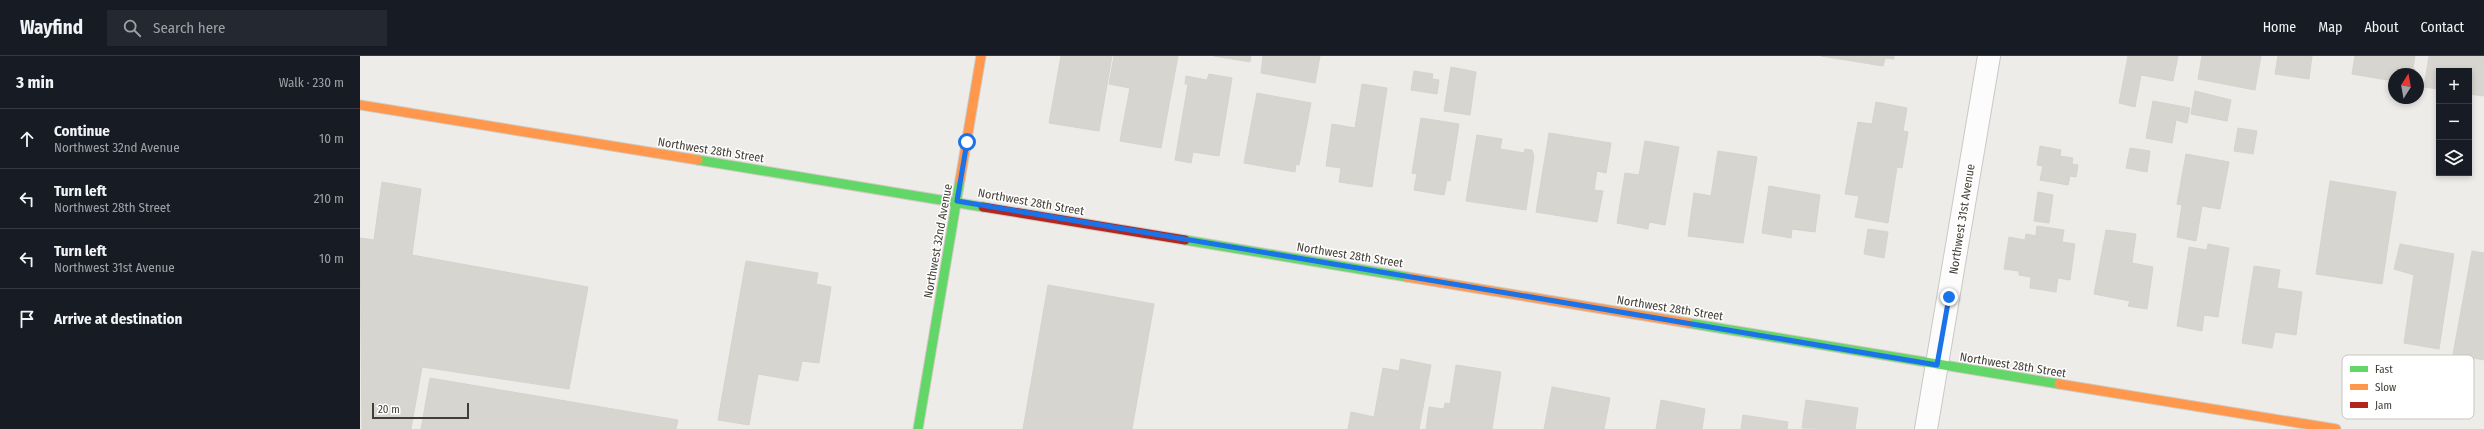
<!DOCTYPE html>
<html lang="en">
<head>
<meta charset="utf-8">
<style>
	:root { --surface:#171b24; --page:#242831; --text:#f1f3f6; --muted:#9ea1a6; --line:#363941 }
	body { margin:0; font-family:"Fira Sans Condensed",sans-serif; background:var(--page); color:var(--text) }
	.controls { position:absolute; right:12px; top:12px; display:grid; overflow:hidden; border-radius:0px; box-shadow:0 2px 6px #0003 }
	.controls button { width:36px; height:36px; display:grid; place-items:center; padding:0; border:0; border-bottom:1px solid var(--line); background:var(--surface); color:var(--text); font:20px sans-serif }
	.compass { position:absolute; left:2028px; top:12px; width:36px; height:36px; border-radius:50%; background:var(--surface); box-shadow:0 2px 6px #0003; rotate:11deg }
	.scale { position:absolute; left:12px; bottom:10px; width:97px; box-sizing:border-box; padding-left:4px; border:2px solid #423d35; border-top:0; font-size:11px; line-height:14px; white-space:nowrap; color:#423d35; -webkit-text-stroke:3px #fff; paint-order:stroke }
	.stop { position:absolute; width:12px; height:12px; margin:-9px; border:3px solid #1a73e8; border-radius:50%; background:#fff }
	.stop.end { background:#1a73e8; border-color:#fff; box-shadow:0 1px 4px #0008 }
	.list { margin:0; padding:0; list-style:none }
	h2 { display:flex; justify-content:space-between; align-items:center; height:52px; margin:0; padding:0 16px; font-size:17px }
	h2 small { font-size:13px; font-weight:400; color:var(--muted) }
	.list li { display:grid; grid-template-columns:26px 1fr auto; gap:12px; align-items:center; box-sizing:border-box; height:60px; padding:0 16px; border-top:1px solid var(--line) }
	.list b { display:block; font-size:15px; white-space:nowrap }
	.list p { margin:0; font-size:13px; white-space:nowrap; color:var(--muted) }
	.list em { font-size:13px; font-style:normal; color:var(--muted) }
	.icon { flex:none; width:22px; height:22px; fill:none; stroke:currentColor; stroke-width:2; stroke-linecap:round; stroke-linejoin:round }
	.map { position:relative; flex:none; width:2124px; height:373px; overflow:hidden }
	header { display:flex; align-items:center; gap:24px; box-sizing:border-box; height:56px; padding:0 20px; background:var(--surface); border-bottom:1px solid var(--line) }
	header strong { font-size:19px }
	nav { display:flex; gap:22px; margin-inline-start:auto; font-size:14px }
	.search { width:280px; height:36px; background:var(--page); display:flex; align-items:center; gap:10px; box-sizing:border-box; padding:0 14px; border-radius:0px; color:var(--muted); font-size:15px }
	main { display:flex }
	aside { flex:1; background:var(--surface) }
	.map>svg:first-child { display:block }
	.building { fill:#d7d5d0; stroke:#d6d3ce }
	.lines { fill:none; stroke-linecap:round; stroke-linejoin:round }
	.street-casing { stroke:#cac8c4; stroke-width:24 }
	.fast-casing { stroke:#cfcbc2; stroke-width:11 }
	.slow-casing { stroke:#cfcbc2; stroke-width:11 }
	.jam-casing { stroke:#cfcbc2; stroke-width:11 }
	.street { stroke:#fcfcfc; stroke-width:22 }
	.fast { stroke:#63d668; stroke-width:9 }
	.slow { stroke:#ff974d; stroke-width:9 }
	.jam { stroke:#b3261e; stroke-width:9 }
	.route { stroke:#1a73e8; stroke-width:5 }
	.labels { text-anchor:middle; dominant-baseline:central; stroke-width:3; stroke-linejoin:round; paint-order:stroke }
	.street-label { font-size:12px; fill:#423d35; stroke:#fff }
	.key { fill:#fff; stroke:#c6c5c2; stroke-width:1 }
	.key-label { font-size:11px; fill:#423d35 }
</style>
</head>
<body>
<header>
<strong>Wayfind</strong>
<div class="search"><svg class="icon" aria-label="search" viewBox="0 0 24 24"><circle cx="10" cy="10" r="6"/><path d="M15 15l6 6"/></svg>Search here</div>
<nav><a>Home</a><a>Map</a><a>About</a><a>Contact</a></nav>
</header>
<main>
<aside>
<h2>3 min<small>Walk · 230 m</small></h2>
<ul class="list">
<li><svg class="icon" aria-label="ahead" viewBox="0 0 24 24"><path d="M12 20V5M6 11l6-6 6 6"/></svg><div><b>Continue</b><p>Northwest 32nd Avenue</p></div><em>10 m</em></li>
<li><svg class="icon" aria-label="left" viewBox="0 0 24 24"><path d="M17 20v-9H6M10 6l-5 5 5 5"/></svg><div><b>Turn left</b><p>Northwest 28th Street</p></div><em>210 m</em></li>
<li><svg class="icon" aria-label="left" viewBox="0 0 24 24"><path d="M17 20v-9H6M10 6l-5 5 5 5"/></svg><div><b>Turn left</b><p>Northwest 31st Avenue</p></div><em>10 m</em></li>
<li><svg class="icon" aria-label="arrive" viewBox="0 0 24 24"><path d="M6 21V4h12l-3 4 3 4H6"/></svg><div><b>Arrive at destination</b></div></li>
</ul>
</aside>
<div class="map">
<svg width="2124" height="373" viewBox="0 0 2124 373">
	<rect width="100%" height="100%" fill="#eeece8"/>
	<g class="building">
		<polygon points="701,0 752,0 739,75 689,67"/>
		<polygon points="754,0 818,0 801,92 760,85 770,32 749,28"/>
		<polygon points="854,0 891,0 890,6"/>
		<polygon points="903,0 960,0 955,27 901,17"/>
		<polygon points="1461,0 1534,0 1534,3 1525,2 1523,10"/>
		<polygon points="1768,0 1818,0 1813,25 1781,19 1775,51 1759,47"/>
		<polygon points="1842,0 1901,0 1895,34 1838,23"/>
		<polygon points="1918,0 1952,0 1949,23 1915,18"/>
		<polygon points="1995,0 2055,0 2052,18 2034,18 2034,25 1992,18"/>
		<polygon points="2069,0 2124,0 2124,40 2109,38 2109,15 2079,15 2079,33 2064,31"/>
		<polygon points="1091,11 1116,16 1110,59 1084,55"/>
		<polygon points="1054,15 1073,18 1072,23 1079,24 1077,38 1051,34"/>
		<polygon points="849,18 872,22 859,100 833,96 831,107 815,104 828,28 825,28 826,20 847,24"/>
		<polygon points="1002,28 1027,32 1012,131 979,126 981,112 966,110 972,68 995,72"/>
		<polygon points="1835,35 1871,44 1867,65 1831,58"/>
		<polygon points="897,37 951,47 939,109 936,108 935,116 884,107"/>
		<polygon points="1793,45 1830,52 1827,67 1816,64 1812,87 1786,82"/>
		<polygon points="1516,46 1547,52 1543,75 1548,76 1542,112 1537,111 1528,167 1495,161 1499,140 1485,138 1498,66 1512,68"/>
		<polygon points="1061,62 1099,68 1090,125 1087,124 1084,139 1054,134 1057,118 1052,117"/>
		<polygon points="1878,72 1897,75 1893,98 1874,95"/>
		<polygon points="1189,77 1251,87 1246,117 1237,115 1234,134 1243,135 1237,166 1176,156"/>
		<polygon points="1117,79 1142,83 1140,93 1164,97 1165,93 1172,94 1174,100 1166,154 1106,145"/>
		<polygon points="1285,85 1319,91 1305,169 1289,166 1288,173 1257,167 1265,117 1279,119"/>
		<polygon points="1680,90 1701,94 1700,100 1713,102 1712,108 1718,109 1716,121 1710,120 1708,129 1680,124 1683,110 1677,109"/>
		<polygon points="1770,92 1790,95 1787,116 1766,112"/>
		<polygon points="1358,95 1397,101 1383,187 1328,180 1334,137 1351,140"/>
		<polygon points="1826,98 1869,106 1860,153 1842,150 1836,185 1817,181 1822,149 1817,148"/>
		<polygon points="1970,125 2036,136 2022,228 1956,218"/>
		<polygon points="22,126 61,133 52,199 228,231 209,333 62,311 51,373 2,373 0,182 14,184"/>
		<polygon points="1409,130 1460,139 1455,176 1432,173 1431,182 1402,177"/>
		<polygon points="1678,136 1693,139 1689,167 1674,165"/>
		<polygon points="1677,170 1704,174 1702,186 1715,188 1710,224 1698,222 1696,236 1670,232 1671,221 1659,219 1659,215 1644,213 1649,181 1665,184 1666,178 1676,180"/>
		<polygon points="1508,173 1528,176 1524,202 1504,198"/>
		<polygon points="1746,174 1776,178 1772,207 1793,211 1787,253 1768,250 1770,245 1734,238"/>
		<polygon points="1848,188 1869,192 1858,261 1844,259 1842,275 1817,270 1829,191 1847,194"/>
		<polygon points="2040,188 2094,198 2079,293 2044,287 2054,219 2034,213"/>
		<polygon points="2112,195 2124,197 2124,304 2093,298"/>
		<polygon points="386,205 458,217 456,228 471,231 459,307 442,305 438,325 398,318 389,369 358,364"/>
		<polygon points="1894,210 1920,214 1917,232 1942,236 1936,279 1915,276 1912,292 1882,287"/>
		<polygon points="688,229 794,248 772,373 663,373"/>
		<polygon points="1041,303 1071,309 1059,373 988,373 991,356 1014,361 1023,312 1039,315"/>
		<polygon points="1096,309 1141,316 1132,373 1066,373 1069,351 1084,353 1085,347 1090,348"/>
		<polygon points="70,322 318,364 316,373 61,373"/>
		<polygon points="1192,331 1250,342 1244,373 1184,373"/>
		<polygon points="1301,344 1345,353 1342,373 1296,373"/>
		<polygon points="1446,344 1498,352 1495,373 1442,372"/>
		<polygon points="1383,359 1428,366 1427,373 1381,373"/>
	</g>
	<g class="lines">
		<defs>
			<polyline id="street" points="1566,373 1629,0"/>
			<g id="fast">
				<polyline points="338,104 623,151"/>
				<polyline points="825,184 1047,221"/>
				<polyline points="1328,267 1699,328"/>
				<polyline points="558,373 600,124"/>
			</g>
			<g id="slow">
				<polyline points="0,49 338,104"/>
				<polyline points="600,124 621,0"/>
				<polyline points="1047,221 1328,267"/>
				<polyline points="1699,328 1976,373"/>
			</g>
			<polyline id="jam" points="623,151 825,184"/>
		</defs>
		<use href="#street" class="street-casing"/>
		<use href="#fast" class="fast-casing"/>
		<use href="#slow" class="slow-casing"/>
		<use href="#jam" class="jam-casing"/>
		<use href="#street" class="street"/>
		<use href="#fast" class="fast"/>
		<use href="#slow" class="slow"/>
		<use href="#jam" class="jam"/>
	</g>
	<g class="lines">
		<polyline class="route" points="607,86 597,145 1577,309 1589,241"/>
	</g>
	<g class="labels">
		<g class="street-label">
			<text transform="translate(351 94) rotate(9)">Northwest 28th Street</text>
			<text transform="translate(671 146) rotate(10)">Northwest 28th Street</text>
			<text transform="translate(1602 163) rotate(-81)">Northwest 31st Avenue</text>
			<text transform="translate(578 185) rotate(-80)">Northwest 32nd Avenue</text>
			<text transform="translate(990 199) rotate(9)">Northwest 28th Street</text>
			<text transform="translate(1310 252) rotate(9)">Northwest 28th Street</text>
			<text transform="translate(1653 309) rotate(9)">Northwest 28th Street</text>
		</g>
	</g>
	<rect x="1982" y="299" width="132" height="64" rx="6" class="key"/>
	<rect x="1990" y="310" width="18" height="6" fill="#63d668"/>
	<rect x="1990" y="328" width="18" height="6" fill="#ff974d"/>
	<rect x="1990" y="346" width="18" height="6" fill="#b3261e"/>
	<g class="key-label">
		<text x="2015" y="317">Fast</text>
		<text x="2015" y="335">Slow</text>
		<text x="2015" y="353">Jam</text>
	</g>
</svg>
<div class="controls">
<button>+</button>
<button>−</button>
<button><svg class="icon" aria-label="layers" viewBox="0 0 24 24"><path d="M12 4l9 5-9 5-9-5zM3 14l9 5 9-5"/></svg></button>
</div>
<svg class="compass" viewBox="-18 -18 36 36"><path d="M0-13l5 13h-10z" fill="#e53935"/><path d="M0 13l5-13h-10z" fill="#9ea1a6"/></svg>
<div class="scale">20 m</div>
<div class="stop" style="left:607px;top:86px"></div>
<div class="stop end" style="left:1589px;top:241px"></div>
</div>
</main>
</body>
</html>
